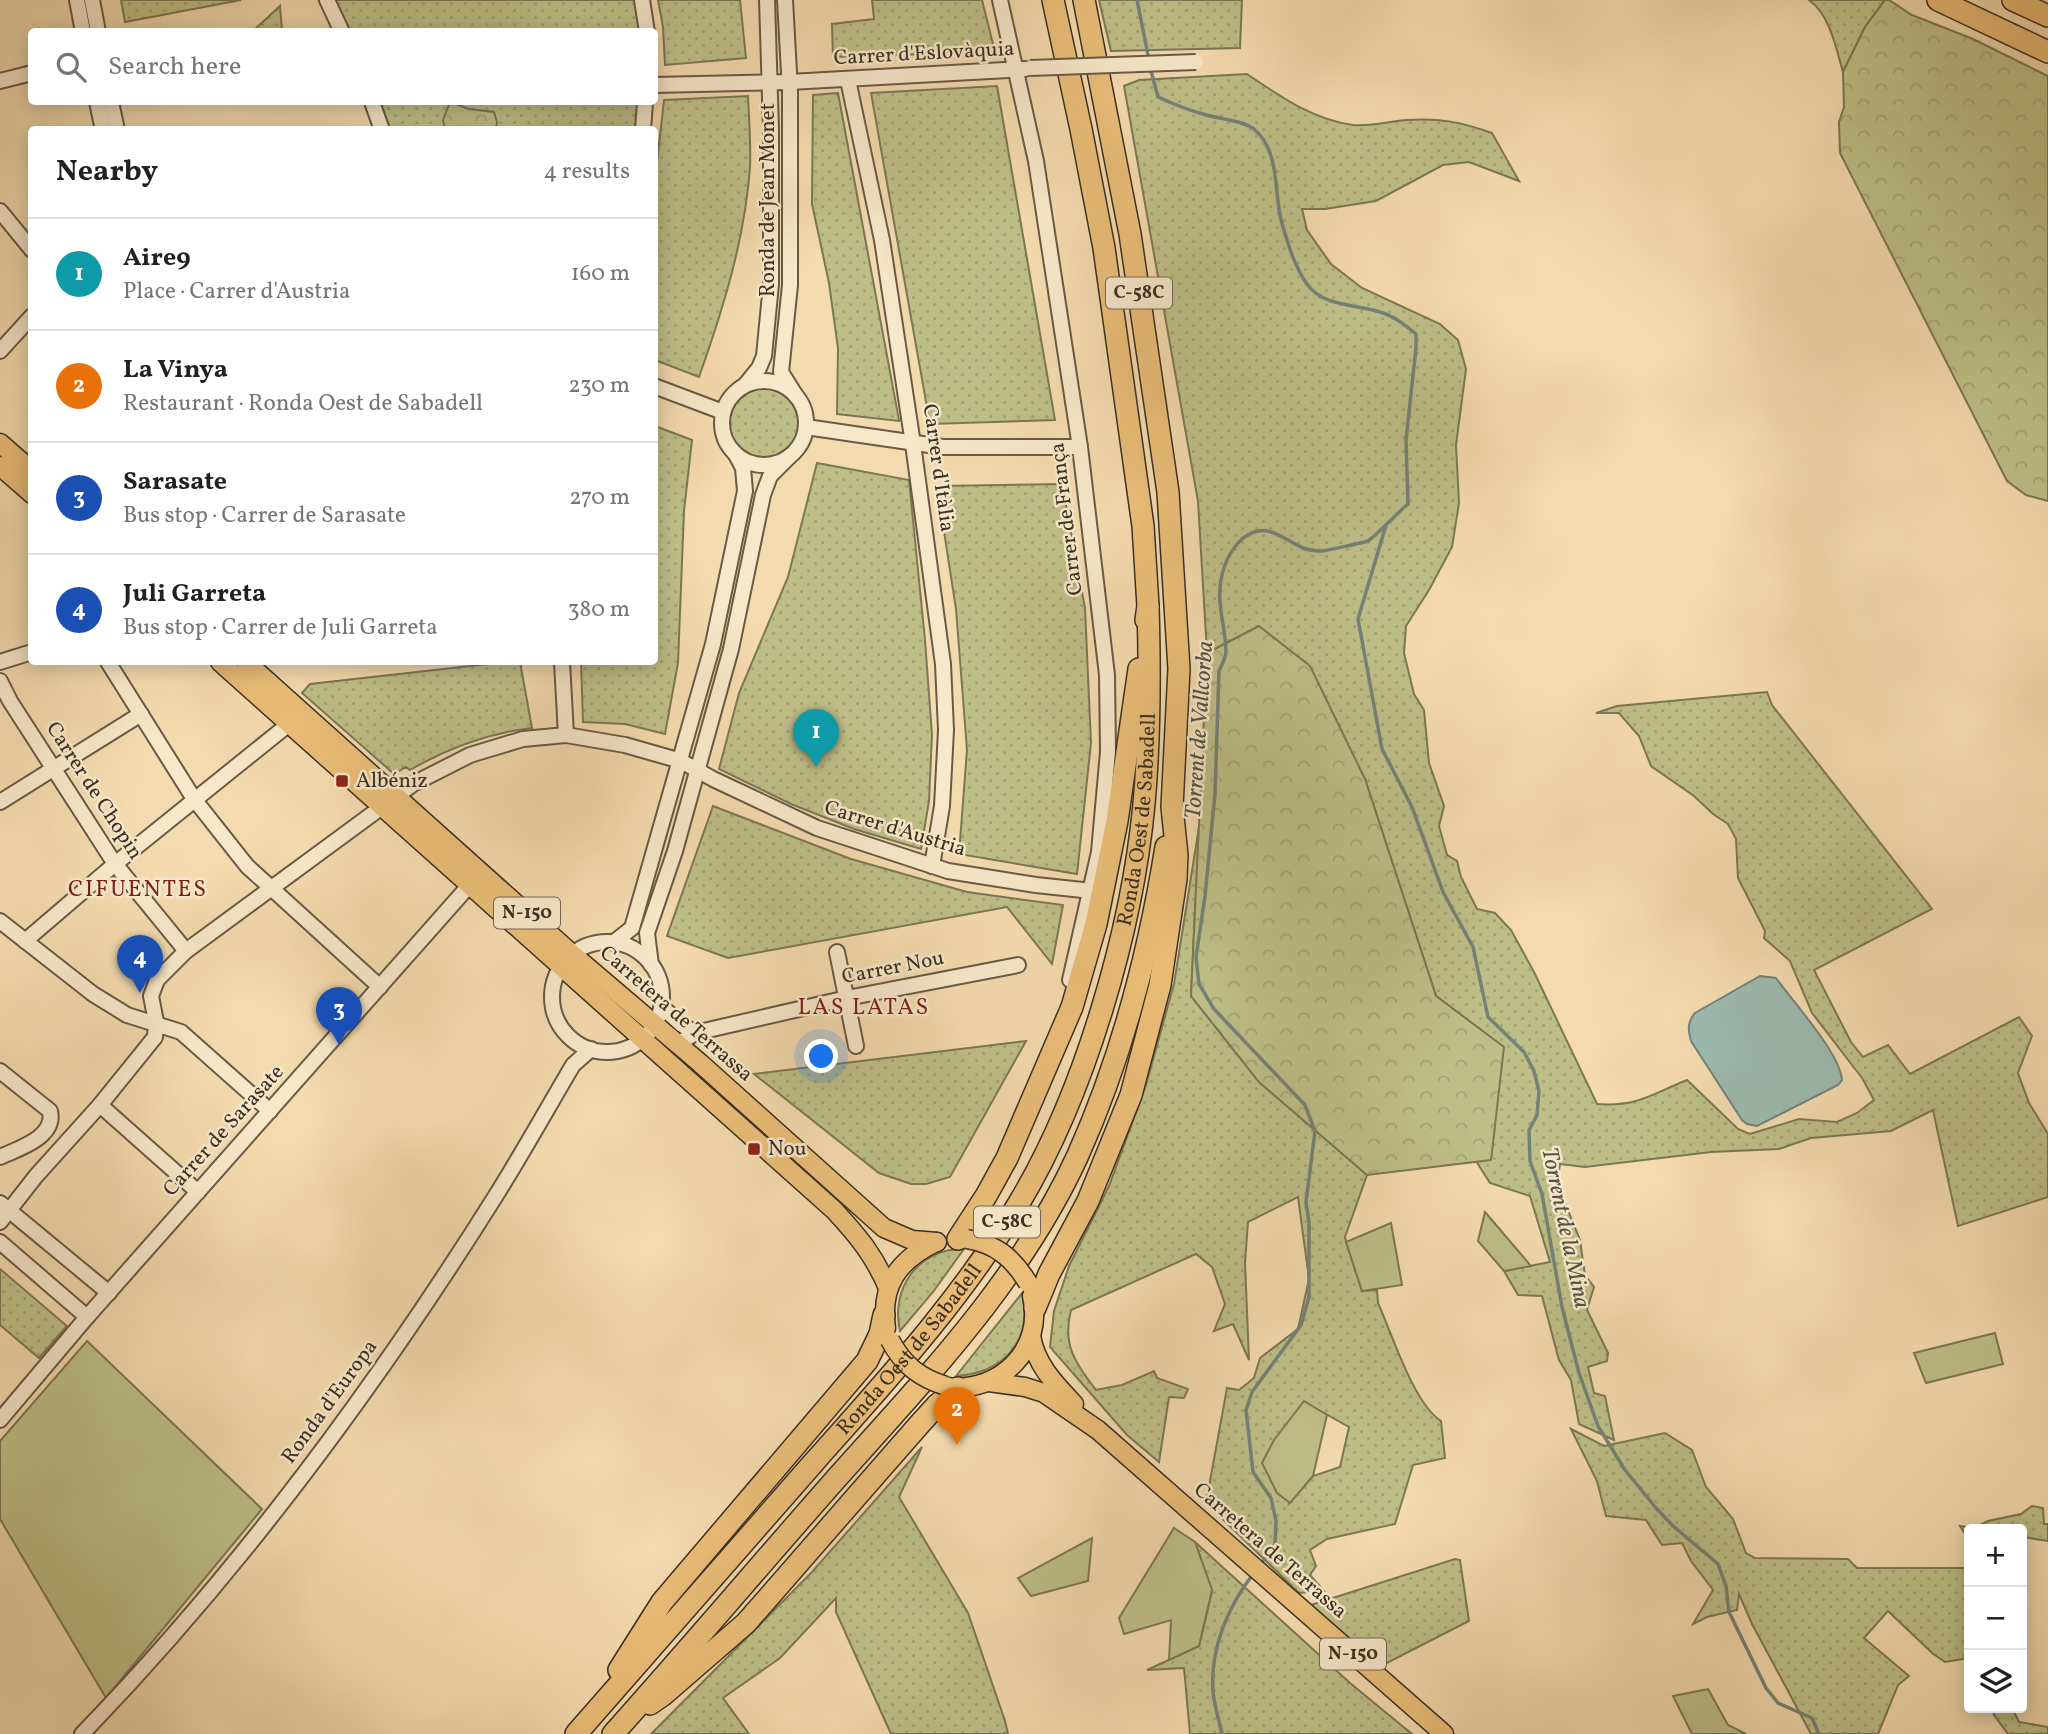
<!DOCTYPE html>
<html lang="en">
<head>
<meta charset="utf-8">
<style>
	:root { --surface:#fff; --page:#f6f6f6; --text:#202124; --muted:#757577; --line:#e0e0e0; --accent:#b45309 }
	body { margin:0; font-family:Vollkorn,serif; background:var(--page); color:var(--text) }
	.controls { position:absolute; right:21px; bottom:21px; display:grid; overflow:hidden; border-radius:7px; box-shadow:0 4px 18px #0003 }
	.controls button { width:63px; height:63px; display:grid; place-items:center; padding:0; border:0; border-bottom:2px solid var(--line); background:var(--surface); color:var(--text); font:35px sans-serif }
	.you { position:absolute; left:822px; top:1057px; width:24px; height:24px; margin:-18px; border:5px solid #fff; border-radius:50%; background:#1a73e8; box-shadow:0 0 0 10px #1a73e833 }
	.badge { display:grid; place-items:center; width:46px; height:46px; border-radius:50%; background:var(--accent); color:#fff; font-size:23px; font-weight:700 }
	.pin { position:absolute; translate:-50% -58px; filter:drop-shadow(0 2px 4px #0008) }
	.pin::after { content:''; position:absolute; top:37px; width:24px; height:21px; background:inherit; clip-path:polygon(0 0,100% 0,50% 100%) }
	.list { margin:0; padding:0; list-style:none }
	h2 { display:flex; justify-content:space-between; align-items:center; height:91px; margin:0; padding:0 28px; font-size:30px }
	h2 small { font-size:23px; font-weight:400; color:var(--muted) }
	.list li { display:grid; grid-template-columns:46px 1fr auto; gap:21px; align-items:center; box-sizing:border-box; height:112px; padding:0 28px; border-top:2px solid var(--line) }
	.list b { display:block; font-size:26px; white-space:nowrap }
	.list p { margin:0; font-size:23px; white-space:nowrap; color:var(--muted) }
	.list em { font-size:23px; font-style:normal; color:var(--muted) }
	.icon { flex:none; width:38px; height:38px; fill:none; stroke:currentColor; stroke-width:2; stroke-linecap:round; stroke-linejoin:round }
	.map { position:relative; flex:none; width:2048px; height:1734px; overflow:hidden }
	.search { position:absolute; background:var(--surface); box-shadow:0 4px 18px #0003; left:28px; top:28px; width:630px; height:77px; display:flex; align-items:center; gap:18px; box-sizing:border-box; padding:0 24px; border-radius:7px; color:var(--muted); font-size:26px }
	.panel { position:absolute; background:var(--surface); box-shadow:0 4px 18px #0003; left:28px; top:126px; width:630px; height:539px; border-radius:7px }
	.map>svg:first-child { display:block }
	.grass { fill:url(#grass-dots); stroke:#7c7754; stroke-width:2; fill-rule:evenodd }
	.forest { fill:url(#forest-crowns); stroke:#7c7754; stroke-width:2 }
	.garden { fill:#bebf88; stroke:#7c7754; stroke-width:2 }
	.water { fill:#9cbab0; stroke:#758277; stroke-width:2 }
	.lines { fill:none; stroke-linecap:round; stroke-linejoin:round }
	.stream { stroke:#758277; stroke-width:3.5 }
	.minor-casing { stroke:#685a44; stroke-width:18 }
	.major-casing { stroke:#3a2f21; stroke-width:21 }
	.highway-casing { stroke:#3a2f21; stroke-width:24 }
	.minor { stroke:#f8e8cb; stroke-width:14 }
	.major { stroke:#eabe78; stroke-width:18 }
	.highway { stroke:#eabe78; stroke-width:21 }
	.minor-bridge-casing { stroke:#685a44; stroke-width:18; stroke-linecap:butt }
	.major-bridge-casing { stroke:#3a2f21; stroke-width:21; stroke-linecap:butt }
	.minor-bridge { stroke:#f8e8cb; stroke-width:14 }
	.major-bridge { stroke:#eabe78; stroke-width:18 }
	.poi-dot { fill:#8f2418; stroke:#f8e8cb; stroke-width:2.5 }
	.labels { text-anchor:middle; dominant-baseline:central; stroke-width:5; stroke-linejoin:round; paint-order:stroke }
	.shield { fill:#f8e8cb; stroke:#736654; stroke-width:2 }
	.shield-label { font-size:19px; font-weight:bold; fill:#3a2f21 }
	.street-label { font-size:21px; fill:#3a2f21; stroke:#f8e8cb }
	.poi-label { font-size:21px; fill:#3a2f21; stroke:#f8e8cb; text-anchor:start }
	.water-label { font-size:23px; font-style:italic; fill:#525245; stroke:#f8e8cb }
	.neighbourhood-label { font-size:23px; letter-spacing:2px; fill:#7a1f14; stroke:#f8e8cb }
</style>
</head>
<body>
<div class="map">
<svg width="2048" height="1734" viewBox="0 0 2048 1734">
	<defs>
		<pattern id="grass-dots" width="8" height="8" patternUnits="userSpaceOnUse" patternTransform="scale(1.75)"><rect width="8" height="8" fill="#bebf88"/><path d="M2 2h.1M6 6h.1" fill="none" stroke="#a4a475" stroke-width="1.8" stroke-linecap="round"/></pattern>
		<pattern id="forest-crowns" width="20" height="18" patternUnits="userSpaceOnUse" patternTransform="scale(1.75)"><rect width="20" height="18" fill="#bebf88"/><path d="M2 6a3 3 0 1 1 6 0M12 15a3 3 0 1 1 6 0" fill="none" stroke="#a4a475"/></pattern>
	</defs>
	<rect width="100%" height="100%" fill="#f4dbaf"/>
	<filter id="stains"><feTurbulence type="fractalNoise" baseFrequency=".00286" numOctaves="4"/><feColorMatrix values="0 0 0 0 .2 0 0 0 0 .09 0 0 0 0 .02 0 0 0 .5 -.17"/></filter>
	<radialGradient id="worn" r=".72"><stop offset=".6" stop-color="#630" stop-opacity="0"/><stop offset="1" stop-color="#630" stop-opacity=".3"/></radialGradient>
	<g class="grass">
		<polygon points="121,0 241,0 125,22"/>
		<polygon points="327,0 642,0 647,31 342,31"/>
		<polygon points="658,0 740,0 746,58 665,65 663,27"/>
		<polygon points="872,0 982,0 995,52 833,57 832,24 874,19"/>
		<polygon points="1099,0 1242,0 1240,48 1111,51"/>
		<path d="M 1809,0 L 1885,0 L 1865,27 L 1843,72 C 1836,48 1830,15 1809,0 Z"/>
		<polygon points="280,6 282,31 254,31 254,30"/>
		<path d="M 1247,74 C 1281,97 1312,119 1353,125 C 1371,127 1390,121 1407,120 C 1441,118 1461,122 1492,133 L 1519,181 L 1469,162 L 1443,165 L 1376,201 L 1325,209 L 1302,209 L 1307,230 L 1331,264 L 1362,288 L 1440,324 L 1458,340 L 1466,369 L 1456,445 L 1459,503 L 1452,547 L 1429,590 L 1406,626 L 1404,653 L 1414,694 L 1424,710 L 1429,763 L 1444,806 L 1439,826 L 1447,855 L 1457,861 L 1461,877 L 1477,909 L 1495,913 L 1511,930 L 1534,972 L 1597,1104 C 1638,1107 1652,1094 1687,1080 L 1738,1129 L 1750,1134 L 1799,1119 L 1837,1122 L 1857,1113 L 1874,1100 L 1862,1078 L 1812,1013 L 1790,961 L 1764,938 L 1765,931 L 1738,878 L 1736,839 L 1728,824 L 1713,814 L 1694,796 L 1651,766 L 1639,736 L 1619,713 L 1596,713 L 1617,706 L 1767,692 L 1772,705 L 1932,909 L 1814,970 L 1851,1042 L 1863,1057 L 1888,1045 L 1910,1074 L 2019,1017 L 2032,1036 L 2018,1073 L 2029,1103 L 2048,1134 L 2048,1197 L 1958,1226 L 1933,1110 L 1891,1131 L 1811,1138 L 1779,1149 L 1711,1152 L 1585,1167 L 1560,1164 L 1557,1183 L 1580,1240 L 1585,1275 L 1594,1287 L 1587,1310 L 1608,1353 L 1607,1361 L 1588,1367 L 1594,1393 L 1605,1396 L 1614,1440 L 1579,1424 L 1571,1380 L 1559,1360 L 1542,1296 L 1518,1295 L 1504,1271 L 1550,1262 L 1530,1196 L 1490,1183 L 1476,1161 L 1491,1159 L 1503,1047 L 1436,996 L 1365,779 L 1259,626 L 1207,653 L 1198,501 L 1124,86 L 1139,80 Z"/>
		<polygon points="997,86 1055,420 930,424 871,93"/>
		<polygon points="838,93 899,420 899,421 837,414 838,348 829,283 812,204 813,95"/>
		<path d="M 748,96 C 749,119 751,143 750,167 C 745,239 723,309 699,377 L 655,360 L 654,189 L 664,100 Z"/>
		<polygon points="372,102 645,102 643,130 382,129"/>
		<circle cx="764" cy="423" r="37"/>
		<polygon points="655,426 692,440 684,511 678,663 665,734 625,724 583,722 581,662 654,662"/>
		<polygon points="817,463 909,480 925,640 932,735 929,801 921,849 854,829 791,804 719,769 739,693 788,577"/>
		<polygon points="1062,484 1085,608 1091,743 1077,874 959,854 967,750 956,609 937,486"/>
		<path d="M 506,662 L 520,662 L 532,728 C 489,733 448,748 410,770 L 406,767 L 394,774 L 302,693 L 310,684 Z"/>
		<polygon points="713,806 851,859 967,892 1063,905 1052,964 1007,907 728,958 667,936"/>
		<path d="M 1199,827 L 1191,996 L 1259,1082 L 1367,1175 L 1345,1237 L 1362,1291 L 1377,1290 L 1378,1303 C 1392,1334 1414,1404 1441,1421 L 1445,1458 L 1413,1465 L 1395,1524 L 1327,1539 L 1310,1550 L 1316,1566 L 1310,1575 L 1324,1591 L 1299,1593 L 1206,1503 L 1227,1388 L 1239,1390 L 1254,1378 L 1260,1358 L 1298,1329 L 1309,1279 L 1298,1197 L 1248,1222 L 1245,1263 L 1249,1360 L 1233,1324 L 1214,1331 L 1225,1304 L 1212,1267 L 1196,1254 L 1071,1310 C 1062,1345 1075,1362 1096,1390 L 1122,1385 L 1154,1371 L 1157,1378 L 1188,1389 L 1184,1398 L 1169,1397 L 1159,1462 L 1127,1435 L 1050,1347 L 1054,1311 L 1069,1266 L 1109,1186 L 1146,1085 L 1174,984 ZM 1304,1402 L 1349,1427 L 1340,1467 L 1313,1476 L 1289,1503 Z"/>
		<polygon points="1026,1041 950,1177 926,1184 911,1184 879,1173 754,1074"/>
		<path d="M 964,1249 L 933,1292 L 900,1331 C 890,1288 919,1248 964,1249 Z"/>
		<polygon points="0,1269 67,1326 39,1358 0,1325"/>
		<path d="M 1022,1293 C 1033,1342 1003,1373 956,1376 Z"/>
		<polygon points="1571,1429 1604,1446 1665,1433 1692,1450 1706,1487 1733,1519 1746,1553 1755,1558 1848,1559 1857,1568 1969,1568 1969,1658 1945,1662 1932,1653 1888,1611 1864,1638 1909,1676 1898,1685 1878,1734 1811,1734 1752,1624 1739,1594 1737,1610 1707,1617 1693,1624 1713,1590 1691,1561 1682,1543 1662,1545 1646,1520 1606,1516 1597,1481"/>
		<polygon points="922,1447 899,1497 968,1613 1005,1721 1008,1734 891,1734 836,1612 836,1598 780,1658 723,1698 749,1734 651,1734 812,1572"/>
		<polygon points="2032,1506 2043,1508 2044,1524 2048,1524 2048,1541 2022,1537 2022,1529 1969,1529 1969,1540 1960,1526 1974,1528 1988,1521 2021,1514"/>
		<polygon points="1195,1542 1350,1683 1412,1734 1190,1734 1184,1668 1147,1670 1199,1646 1212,1591"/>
		<polygon points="1455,1559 1460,1560 1469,1621 1379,1667 1311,1605"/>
		<polygon points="1992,1708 2012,1708 2019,1722 2048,1727 2048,1734 2008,1734 1994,1715"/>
	</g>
	<g class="forest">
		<polygon points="1885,0 1889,0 1912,15 1973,39 2048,76 2048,501 2026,495 2007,481 1840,153 1839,122 1844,107 1843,72 1865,27"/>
		<polygon points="450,102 469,109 494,112 497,122 496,129 445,129 443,120"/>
		<polygon points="1259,626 1310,666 1365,779 1436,996 1504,1047 1491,1160 1367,1175 1259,1082 1191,996 1207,653"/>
	</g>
	<g class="garden">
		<polygon points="1485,1212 1531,1266 1504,1271 1478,1241"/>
		<polygon points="1391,1223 1402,1285 1362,1291 1346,1242"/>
		<polygon points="1995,1333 2003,1364 1926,1383 1914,1353"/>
		<polygon points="87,1341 262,1509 106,1698 0,1519 0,1441"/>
		<polygon points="1304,1401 1327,1415 1313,1476 1290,1503 1277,1493 1262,1463 1274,1440"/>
		<polygon points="1174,1528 1195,1542 1212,1590 1199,1646 1169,1660 1171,1620 1124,1634 1119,1618"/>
		<polygon points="1092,1538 1088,1581 1031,1596 1018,1578"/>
		<polygon points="1708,1689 1728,1725 1746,1734 1692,1734 1673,1696"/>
	</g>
	<path class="water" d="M 1760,976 L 1776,978 C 1793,1002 1840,1053 1842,1080 L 1838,1085 L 1757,1126 L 1747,1124 L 1742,1120 L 1691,1041 C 1688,1030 1687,1022 1695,1013 Z"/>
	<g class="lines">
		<g class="stream">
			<polyline points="1137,0 1149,60"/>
			<path d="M 1150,67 L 1158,97 C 1173,104 1188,110 1203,114 C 1218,119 1242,120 1254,129 C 1280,151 1274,191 1281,220 C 1287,241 1294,266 1307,284 C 1323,307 1356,304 1380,312 C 1394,316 1405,325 1416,334 L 1416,348 L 1406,440 L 1408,504 C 1395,515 1380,532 1368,541 C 1365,542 1326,551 1321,551 C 1289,553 1274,514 1242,539 C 1235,545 1228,556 1225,565 C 1213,599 1225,619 1226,651 C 1226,657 1222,665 1219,671 L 1215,794 L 1205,896 L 1196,957 L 1199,984 L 1214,1009 L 1305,1105 L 1315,1131 L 1306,1202 L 1309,1222 L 1309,1297 L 1301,1325 L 1252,1392 L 1246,1410 L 1253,1472 L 1271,1498 L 1276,1521 L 1275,1544 L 1260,1565"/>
			<polyline points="1386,525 1358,619 1382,749 1412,807 1443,892 1473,947 1488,1017 1524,1052 1534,1071 1539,1091 1537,1115 1529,1130 1530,1161 1542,1194 1562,1307 1579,1373 1598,1426 1625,1470 1656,1508 1673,1526 1718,1564 1726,1586 1729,1612 1766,1688 1778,1703 1812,1718 1819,1734"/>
			<path d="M 1222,1734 C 1219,1720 1214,1705 1213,1691 C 1210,1648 1228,1607 1253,1574"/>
		</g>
		<defs>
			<g id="minor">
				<polyline points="77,0 83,32"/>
				<polyline points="92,0 98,32"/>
				<polyline points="327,0 342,32"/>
				<polyline points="642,0 647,32"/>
				<polyline points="785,0 790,90 790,285 781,372 796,396"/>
				<polyline points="1000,0 1036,161 1080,447 1107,675 1108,752 1099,852 1070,980"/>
				<polyline points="848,80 882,240 913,444 943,664 946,730 942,806 932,866"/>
				<polyline points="0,81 32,73"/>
				<polyline points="654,85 789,82 1025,69"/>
				<polyline points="97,102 103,130"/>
				<polyline points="111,102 117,130"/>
				<polyline points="372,102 382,130"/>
				<polyline points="643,130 645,102"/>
				<polyline points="0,211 32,250"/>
				<polyline points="0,351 32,316"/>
				<circle cx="764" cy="423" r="42"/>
				<polyline points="746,384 759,368 764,356 771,284 771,129 767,0"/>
				<polyline points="654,386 723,412"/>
				<polyline points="806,427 943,447 1080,447"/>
				<polyline points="0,662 32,652"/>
				<polyline points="108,662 194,799 247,866 380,987"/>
				<polyline points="562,662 566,735"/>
				<polyline points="0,681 10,701 115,864 186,951"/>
				<polyline points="0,802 141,714"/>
				<polyline points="0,921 93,994 127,1015 181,1032 270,1111"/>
				<polyline points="25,941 115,864 289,724"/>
				<polyline points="614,942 632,928 713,644 745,491 743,468 735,453"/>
				<circle cx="607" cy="997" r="55"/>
				<polyline points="837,952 856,1046"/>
				<polyline points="651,965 647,933 675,851 731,649 763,495 770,476 789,457"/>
				<polyline points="662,1007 682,1025 695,1033"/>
				<polyline points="678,1044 695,1033 847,998 1018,965"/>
				<path d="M 0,1071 L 50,1111 C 56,1137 20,1148 0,1157"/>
				<polyline points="100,1105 198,1192"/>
				<polyline points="0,1203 109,1293"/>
				<polyline points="0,1222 36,1176 100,1105 155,1037 156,1022 151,996 157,980 186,951 413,784 470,755 523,739 566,735 625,745 681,761 713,779 817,828 948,871 1036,885 1092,891"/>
				<polyline points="0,1242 87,1317"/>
				<polyline points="0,1420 87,1317 475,879"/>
				<path d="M 82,1734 C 239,1572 375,1388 495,1197 C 522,1154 547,1109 573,1065 L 591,1049"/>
			</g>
			<g id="major">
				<polyline points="0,443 32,471"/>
				<polyline points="0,466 32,494"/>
				<path d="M 220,662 L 834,1210 C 858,1236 874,1255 888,1288"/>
				<polyline points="246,662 572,954 700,1063 884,1228 912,1240 937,1242"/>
				<path d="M 886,1328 C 880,1286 898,1260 936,1242"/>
				<path d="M 1031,1336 C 1036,1365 1055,1384 1074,1404"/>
				<polyline points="989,1382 1025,1387 1044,1393 1098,1430 1444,1734"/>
				<path d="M 947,1387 C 999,1393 1045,1350 1032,1296"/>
			</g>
			<g id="highway">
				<polyline points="1053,0 1081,129 1104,248 1143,526 1148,606 1146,620"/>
				<polyline points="1938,0 2048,52"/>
				<polyline points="2013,0 2048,16"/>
				<polyline points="958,1239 986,1196 1007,1158 1072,1007 1096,924 1117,821 1139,669"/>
				<polyline points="1035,1308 1049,1274 1088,1201 1131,1095 1160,985 1176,879 1177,855 1172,807 1179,669 1168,492 1130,234 1084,0"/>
				<polyline points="619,1670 662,1602 867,1361 880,1334 884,1315"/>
				<polyline points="650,1704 663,1695 746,1623 918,1426 937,1405 958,1388"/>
				<path id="s1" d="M 576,1734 C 655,1643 735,1552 815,1461 C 887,1380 963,1297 1019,1203 C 1085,1093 1132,931 1144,804 C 1150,738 1150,672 1148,606"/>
				<path d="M 613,1734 C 688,1650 761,1564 835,1480 C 925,1379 1021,1280 1078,1155 C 1122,1057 1149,953 1166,847"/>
			</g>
		</defs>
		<use href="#minor" class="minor-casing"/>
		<use href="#major" class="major-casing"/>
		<use href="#highway" class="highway-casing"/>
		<use href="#minor" class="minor"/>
		<use href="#major" class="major"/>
		<use href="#highway" class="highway"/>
		<defs>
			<polyline id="minor-bridge" points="1030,68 1196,62"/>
			<g id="major-bridge">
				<path d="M 967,1239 C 996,1244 1013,1258 1028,1283"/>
				<path d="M 890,1340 C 903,1365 920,1378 946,1386"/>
			</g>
		</defs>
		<use href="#minor-bridge" class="minor-bridge-casing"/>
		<use href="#major-bridge" class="major-bridge-casing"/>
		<use href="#minor-bridge" class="minor-bridge"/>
		<use href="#major-bridge" class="major-bridge"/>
	</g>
	<g class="poi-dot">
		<rect x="335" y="774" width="14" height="14" rx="3.5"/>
		<rect x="747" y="1142" width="14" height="14" rx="3.5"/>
	</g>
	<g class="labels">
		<g class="shield">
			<rect x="1106" y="277.5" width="66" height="31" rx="5"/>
			<rect x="494" y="897.5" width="66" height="31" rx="5"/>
			<rect x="974" y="1206.5" width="66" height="31" rx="5"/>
			<rect x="1320" y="1638.5" width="66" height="31" rx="5"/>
		</g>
		<g class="shield-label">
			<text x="1139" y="293">C-58C</text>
			<text x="527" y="913">N-150</text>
			<text x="1007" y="1222">C-58C</text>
			<text x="1353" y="1654">N-150</text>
		</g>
		<g class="street-label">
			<text transform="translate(924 54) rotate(-3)">Carrer d'Eslovàquia</text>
			<text transform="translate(768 200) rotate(-90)">Ronda de Jean Monet</text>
			<text transform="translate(938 468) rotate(82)">Carrer d'Itàlia</text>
			<text transform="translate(1067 519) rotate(-97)">Carrer de França</text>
			<text transform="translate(94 791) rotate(57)">Carrer de Chopin</text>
			<text stroke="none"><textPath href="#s1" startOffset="1097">Ronda Oest de Sabadell</textPath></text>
			<text transform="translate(895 829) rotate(17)">Carrer d'Austria</text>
			<text transform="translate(893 968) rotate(-11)">Carrer Nou</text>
			<text transform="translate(676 1014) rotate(41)">Carretera de Terrassa</text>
			<text transform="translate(224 1131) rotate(-48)">Carrer de Sarasate</text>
			<text stroke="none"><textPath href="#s1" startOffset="509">Ronda Oest de Sabadell</textPath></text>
			<text transform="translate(330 1402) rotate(-54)">Ronda d'Europa</text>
			<text transform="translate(1270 1551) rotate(41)">Carretera de Terrassa</text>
		</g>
		<g class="poi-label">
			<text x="356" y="781">Albéniz</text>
			<text x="768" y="1149">Nou</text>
		</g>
		<g class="water-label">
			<text transform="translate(1200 730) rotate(-86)">Torrent de Vallcorba</text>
			<text transform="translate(1565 1228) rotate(78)">Torrent de la Mina</text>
		</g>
		<g class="neighbourhood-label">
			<text x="138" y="890">CIFUENTES</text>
			<text x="864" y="1008">LAS LATAS</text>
		</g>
	</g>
	<rect width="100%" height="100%" filter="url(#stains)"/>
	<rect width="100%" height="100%" fill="url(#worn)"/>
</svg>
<div class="controls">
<button>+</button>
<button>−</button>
<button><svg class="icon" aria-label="layers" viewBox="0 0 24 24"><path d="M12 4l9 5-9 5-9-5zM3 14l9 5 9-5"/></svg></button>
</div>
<div class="you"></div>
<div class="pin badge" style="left:816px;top:767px;background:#0f9aa8">1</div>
<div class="pin badge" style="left:957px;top:1445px;background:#e8710a">2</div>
<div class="pin badge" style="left:339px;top:1045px;background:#1a4fb4">3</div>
<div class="pin badge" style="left:140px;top:993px;background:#1a4fb4">4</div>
<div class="search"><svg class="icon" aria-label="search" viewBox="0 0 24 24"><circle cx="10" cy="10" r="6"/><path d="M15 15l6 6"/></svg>Search here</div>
<section class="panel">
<h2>Nearby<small>4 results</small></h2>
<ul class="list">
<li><span class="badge" style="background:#0f9aa8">1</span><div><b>Aire9</b><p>Place · Carrer d'Austria</p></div><em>160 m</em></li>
<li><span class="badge" style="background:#e8710a">2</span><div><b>La Vinya</b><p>Restaurant · Ronda Oest de Sabadell</p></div><em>230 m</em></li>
<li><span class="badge" style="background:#1a4fb4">3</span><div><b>Sarasate</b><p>Bus stop · Carrer de Sarasate</p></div><em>270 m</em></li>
<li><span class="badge" style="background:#1a4fb4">4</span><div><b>Juli Garreta</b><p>Bus stop · Carrer de Juli Garreta</p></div><em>380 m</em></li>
</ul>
</section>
</div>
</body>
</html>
